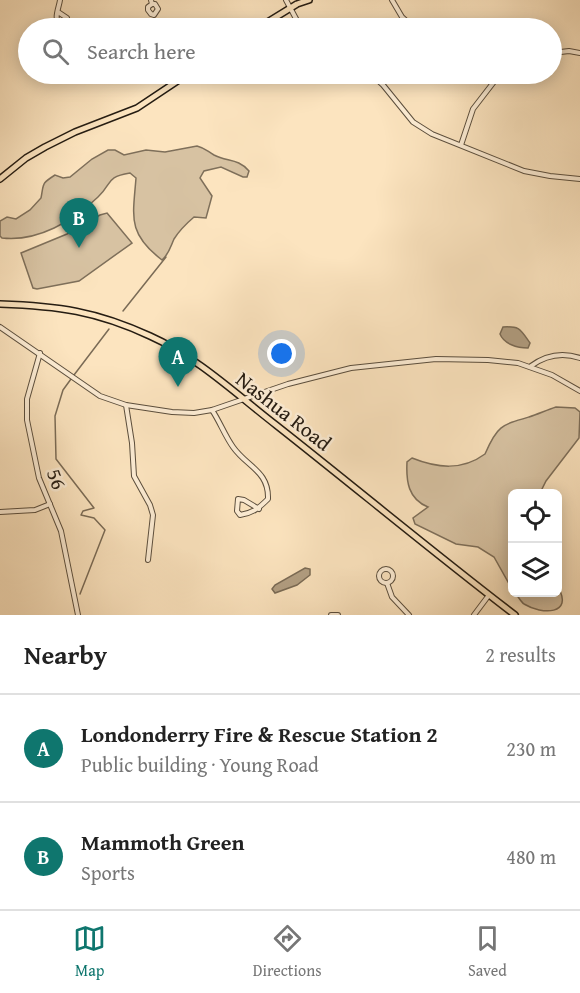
<!DOCTYPE html>
<html lang="en">
<head>
<meta charset="utf-8">
<style>
	:root { --surface:#fff; --page:#f2f2f2; --text:#222; --muted:#767676; --line:#e0e0e0; --accent:#0f766e }
	body { margin:0; font-family:"Gentium Book Plus",serif; background:var(--page); color:var(--text) }
	.controls { position:absolute; right:18px; bottom:18px; display:grid; overflow:hidden; border-radius:9px; box-shadow:0 3px 15px #0003 }
	.controls button { width:54px; height:54px; display:grid; place-items:center; padding:0; border:0; border-bottom:2px solid var(--line); background:var(--surface); color:var(--text); font:30px sans-serif }
	.you { position:absolute; left:282px; top:354px; width:21px; height:21px; margin:-15px; border:4px solid #fff; border-radius:50%; background:#1a73e8; box-shadow:0 0 0 9px #1a73e833 }
	.badge { display:grid; place-items:center; width:39px; height:39px; border-radius:50%; background:var(--accent); color:#fff; font-size:20px; font-weight:700 }
	.pin { position:absolute; translate:-50% -50px; filter:drop-shadow(0 2px 3px #0008) }
	.pin::after { content:''; position:absolute; top:32px; width:21px; height:18px; background:inherit; clip-path:polygon(0 0,100% 0,50% 100%) }
	.list { margin:0; padding:0; list-style:none }
	h2 { display:flex; justify-content:space-between; align-items:center; height:78px; margin:0; padding:0 24px; font-size:26px }
	h2 small { font-size:20px; font-weight:400; color:var(--muted) }
	.list li { display:grid; grid-template-columns:39px 1fr auto; gap:18px; align-items:center; box-sizing:border-box; height:108px; padding:0 24px; border-top:2px solid var(--line) }
	.list b { display:block; font-size:22px; white-space:nowrap }
	.list p { margin:0; font-size:20px; white-space:nowrap; color:var(--muted) }
	.list em { font-size:20px; font-style:normal; color:var(--muted) }
	.icon { flex:none; width:33px; height:33px; fill:none; stroke:currentColor; stroke-width:2; stroke-linecap:round; stroke-linejoin:round }
	.map { position:relative; flex:none; width:580px; height:615px; overflow:hidden }
	.search { position:absolute; background:var(--surface); box-shadow:0 3px 15px #0003; left:18px; right:18px; top:18px; height:66px; display:flex; align-items:center; gap:15px; box-sizing:border-box; padding:0 21px; border-radius:33px; color:var(--muted); font-size:22px }
	.sheet { height:294px; background:var(--surface) }
	nav { display:flex; justify-content:space-around; align-items:center; box-sizing:border-box; height:84px; border-top:2px solid var(--line); background:var(--surface); font-size:16px; color:var(--muted) }
	nav a { display:grid; justify-items:center; gap:3px }
	nav .on { color:var(--accent) }
	.map>svg:first-child { display:block }
	.green { fill:#d7c2a2; stroke:#7e6f5a; stroke-width:1.5 }
	.water { fill:#b3a084; stroke:#7a6b56; stroke-width:1.5 }
	.lines { fill:none; stroke-linecap:round; stroke-linejoin:round }
	.stream { stroke:#7a6b56; stroke-width:1.5 }
	.minor-casing { stroke:#5b4e3d; stroke-width:6 }
	.major-casing { stroke:#251c12; stroke-width:8 }
	.minor { stroke:#fdedd5; stroke-width:4 }
	.major { stroke:#fce4bf; stroke-width:5 }
	.labels { text-anchor:middle; dominant-baseline:central; stroke-width:5; stroke-linejoin:round; paint-order:stroke }
	.street-label { font-size:21px; fill:#251c12; stroke:#fdedd5 }
</style>
</head>
<body>
<div class="map">
<svg width="580" height="615" viewBox="0 0 580 615">
	<rect width="100%" height="100%" fill="#fce4bf"/>
	<filter id="stains"><feTurbulence type="fractalNoise" baseFrequency=".00333" numOctaves="4"/><feColorMatrix values="0 0 0 0 .2 0 0 0 0 .09 0 0 0 0 .02 0 0 0 .5 -.17"/></filter>
	<radialGradient id="worn" r=".72"><stop offset=".6" stop-color="#630" stop-opacity="0"/><stop offset="1" stop-color="#630" stop-opacity=".3"/></radialGradient>
	<g class="green">
		<path d="M 197,146 C 205,148 207,151 214,155 C 227,162 238,158 249,171 L 247,177 L 243,177 L 221,167 L 204,171 L 200,178 L 212,196 L 206,218 L 194,217 C 187,223 179,231 174,239 C 170,248 169,254 162,260 C 127,233 133,217 136,178 L 130,173 C 105,177 113,183 98,197 C 73,221 38,242 2,238 L 0,236 L 0,221 L 7,217 L 16,219 L 30,210 L 41,198 C 44,183 41,184 55,175 L 63,178 L 70,177 L 92,159 L 108,150 L 115,150 L 124,155 L 146,150 L 165,152 Z"/>
		<polygon points="107,213 132,243 79,281 37,289 33,288 21,253 67,234 100,215"/>
		<path d="M 556,407 L 575,408 L 580,412 L 579,438 L 546,481 L 540,493 L 512,494 L 512,522 L 509,530 L 512,541 L 512,589 L 494,557 L 478,547 L 456,544 L 415,524 L 413,518 L 428,507 C 408,499 406,481 407,462 L 412,458 C 437,468 462,471 485,454 C 497,426 501,425 529,417 C 538,414 547,410 556,407 Z"/>
		<path d="M 558,587 C 574,615 542,615 524,604 C 521,602 518,596 515,593 L 558,592 Z"/>
	</g>
	<g class="water">
		<path d="M 503,327 C 520,326 520,329 530,343 L 528,348 C 517,348 504,344 500,334 Z"/>
		<polygon points="305,568 310,569 310,575 297,585 275,593 272,589 275,585"/>
	</g>
	<g class="lines">
		<g class="stream">
			<polyline points="123,311 166,257"/>
			<polyline points="74,375 109,329"/>
			<polyline points="71,379 63,390 55,416 56,459 94,508 83,511 81,515 94,518 105,530 80,594"/>
		</g>
		<defs>
			<g id="minor">
				<polyline points="151,0 152,4 155,4 158,9 154,15 151,14 148,10 148,7 152,4"/>
				<polyline points="286,0 301,28"/>
				<polyline points="392,0 402,17 414,28"/>
				<path d="M 58,12 L 67,18 L 65,24 L 60,25 C 53,19 59,8 60,0"/>
				<polyline points="552,53 569,51 580,53"/>
				<polyline points="371,74 383,85 413,122 432,134 524,171 550,176 580,179"/>
				<polyline points="461,145 473,109 500,74"/>
				<polyline points="0,327 100,396 126,405 172,412 194,413 212,410 288,384 351,368 436,359 488,360 518,363 552,375 580,391"/>
				<polyline points="40,353 27,399 27,420 39,478 61,531 78,615"/>
				<path d="M 531,366 C 546,355 562,352 580,358"/>
				<polyline points="126,405 132,443 134,476 150,505 153,515 148,560"/>
				<path d="M 212,410 C 220,422 225,436 233,447 C 247,467 269,471 268,499 C 259,508 253,513 240,515 L 237,511 L 238,499 L 244,500 L 259,509"/>
				<polyline points="0,512 35,510 50,504"/>
				<circle cx="386" cy="576" r="7"/>
				<polyline points="387,583 392,597 409,615"/>
				<polyline points="331,615 338,615"/>
				<polyline points="474,615 489,595"/>
			</g>
			<g id="major">
				<polyline points="258,28 297,4 309,0"/>
				<polyline points="0,179 26,158 45,147 75,132 137,108 188,74"/>
				<path d="M 0,304 C 58,306 96,311 150,336 C 197,357 236,394 276,425 C 356,488 434,553 515,615"/>
			</g>
		</defs>
		<use href="#minor" class="minor-casing"/>
		<use href="#major" class="major-casing"/>
		<use href="#minor" class="minor"/>
		<use href="#major" class="major"/>
	</g>
	<g class="labels">
		<g class="street-label">
			<text transform="translate(284 411) rotate(38)">Nashua Road</text>
			<text transform="translate(57 479) rotate(70)">56</text>
		</g>
	</g>
	<rect width="100%" height="100%" filter="url(#stains)"/>
	<rect width="100%" height="100%" fill="url(#worn)"/>
</svg>
<div class="controls">
<button><svg class="icon" aria-label="locate" viewBox="0 0 24 24"><circle cx="12" cy="12" r="6"/><path d="M12 2v4M12 18v4M2 12h4M18 12h4"/></svg></button>
<button><svg class="icon" aria-label="layers" viewBox="0 0 24 24"><path d="M12 4l9 5-9 5-9-5zM3 14l9 5 9-5"/></svg></button>
</div>
<div class="you"></div>
<div class="pin badge" style="left:178px;top:387px">A</div>
<div class="pin badge" style="left:79px;top:248px">B</div>
<div class="search"><svg class="icon" aria-label="search" viewBox="0 0 24 24"><circle cx="10" cy="10" r="6"/><path d="M15 15l6 6"/></svg>Search here</div>
</div>
<section class="sheet">
<h2>Nearby<small>2 results</small></h2>
<ul class="list">
<li><span class="badge">A</span><div><b>Londonderry Fire &amp; Rescue Station 2</b><p>Public building · Young Road</p></div><em>230 m</em></li>
<li><span class="badge">B</span><div><b>Mammoth Green</b><p>Sports</p></div><em>480 m</em></li>
</ul>
</section>
<nav>
<a class="on"><svg class="icon" aria-label="map" viewBox="0 0 24 24"><path d="M3 6l6-2 6 2 6-2v14l-6 2-6-2-6 2zM9 4v14M15 6v14"/></svg>Map</a>
<a><svg class="icon" aria-label="directions" viewBox="0 0 24 24"><path d="M12 3l9 9-9 9-9-9zM9 14v-3h6M13 9l2 2-2 2"/></svg>Directions</a>
<a><svg class="icon" aria-label="saved" viewBox="0 0 24 24"><path d="M7 4h10v16l-5-4-5 4z"/></svg>Saved</a>
</nav>
</body>
</html>
